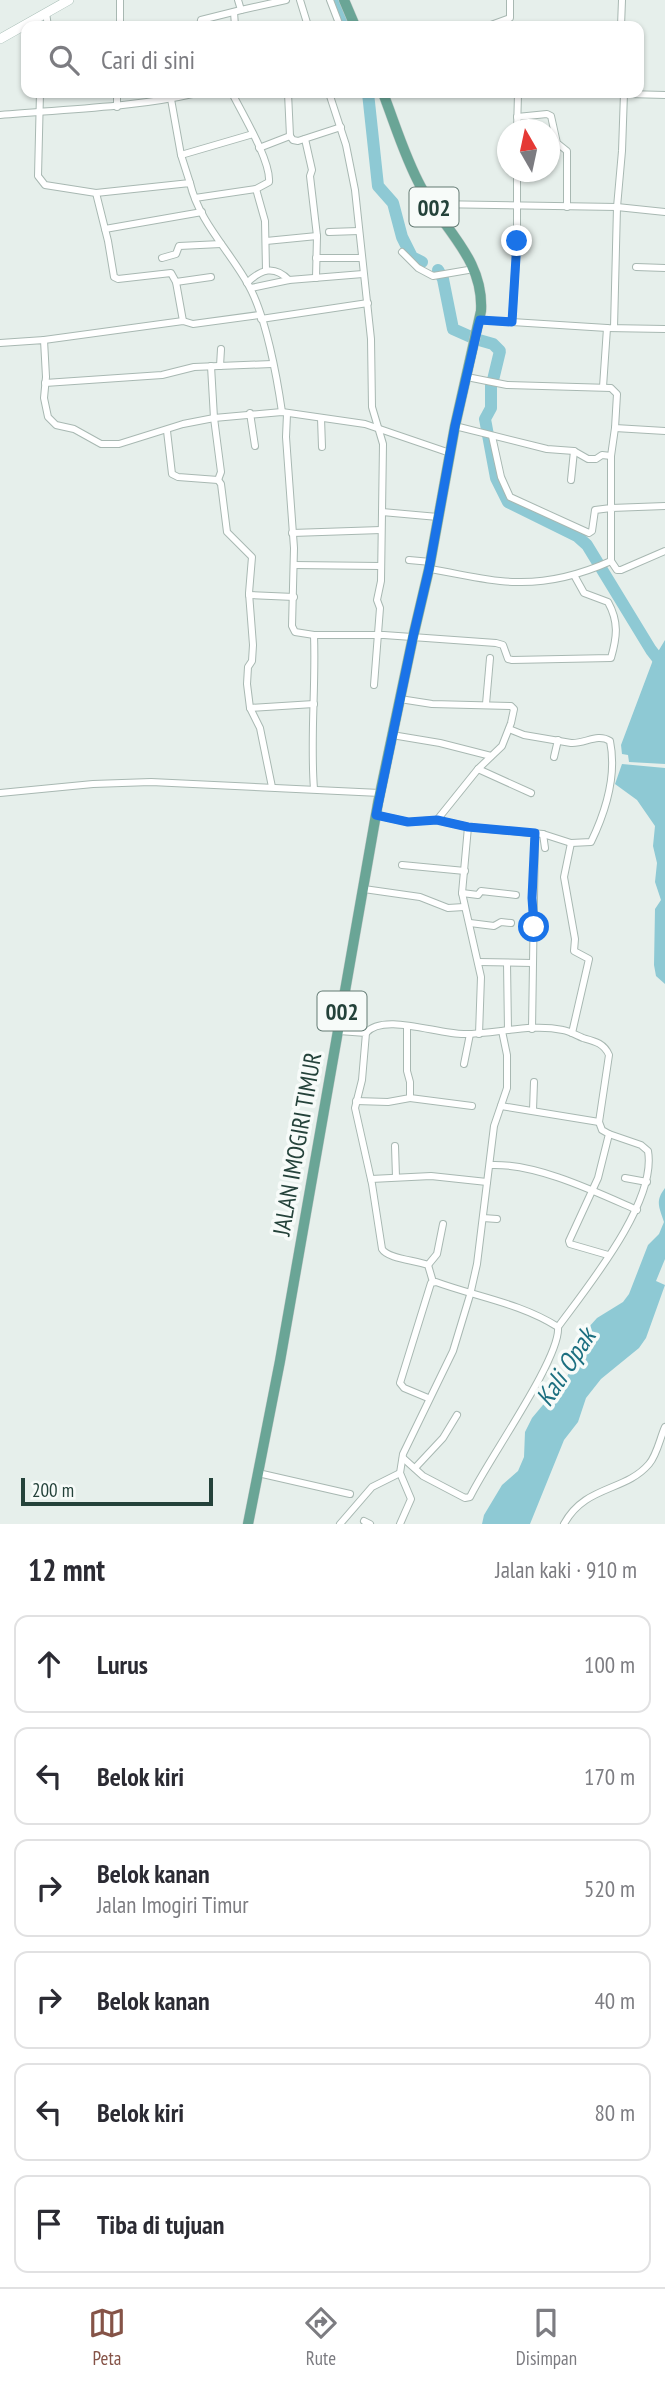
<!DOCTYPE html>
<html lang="id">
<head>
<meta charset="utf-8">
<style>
	:root { --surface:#fff; --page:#f2f2f3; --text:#2b2b33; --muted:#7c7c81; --line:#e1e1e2; --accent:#855347 }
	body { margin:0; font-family:"PT Sans Narrow",sans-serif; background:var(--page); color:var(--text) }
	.compass { position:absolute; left:497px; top:119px; width:63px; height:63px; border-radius:50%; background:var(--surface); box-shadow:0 2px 5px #0004; rotate:351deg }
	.scale { position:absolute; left:21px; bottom:18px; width:192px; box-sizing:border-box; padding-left:7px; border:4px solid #24423a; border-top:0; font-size:19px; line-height:24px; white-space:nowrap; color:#24423a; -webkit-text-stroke:5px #f7fbf9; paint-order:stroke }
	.stop { position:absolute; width:21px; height:21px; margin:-16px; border:5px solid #1a73e8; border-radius:50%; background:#fff }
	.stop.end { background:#1a73e8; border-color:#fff; box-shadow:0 2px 7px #0008 }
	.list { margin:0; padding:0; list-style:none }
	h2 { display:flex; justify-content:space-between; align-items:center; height:91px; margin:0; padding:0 28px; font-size:30px }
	h2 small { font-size:23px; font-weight:400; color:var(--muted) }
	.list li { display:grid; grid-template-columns:46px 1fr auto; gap:21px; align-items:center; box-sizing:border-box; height:98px; margin:0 14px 14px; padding:0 14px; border:2px solid var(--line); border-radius:14px }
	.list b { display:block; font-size:26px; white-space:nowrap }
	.list p { margin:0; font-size:23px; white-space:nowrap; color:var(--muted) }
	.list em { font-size:23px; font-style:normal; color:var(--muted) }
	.icon { flex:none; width:38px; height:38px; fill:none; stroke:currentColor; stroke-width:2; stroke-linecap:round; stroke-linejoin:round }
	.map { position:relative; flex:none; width:665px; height:1524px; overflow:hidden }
	.search { position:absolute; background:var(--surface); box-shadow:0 2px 5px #0004; left:21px; right:21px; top:21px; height:77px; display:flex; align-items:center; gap:18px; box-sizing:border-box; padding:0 24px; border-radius:14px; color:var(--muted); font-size:26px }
	.sheet { height:763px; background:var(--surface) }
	nav { display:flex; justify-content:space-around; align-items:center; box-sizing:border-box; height:98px; border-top:2px solid var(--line); background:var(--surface); font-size:19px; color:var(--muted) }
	nav a { display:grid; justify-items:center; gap:4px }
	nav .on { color:var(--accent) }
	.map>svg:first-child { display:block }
	.water { fill:#8ec9d4 }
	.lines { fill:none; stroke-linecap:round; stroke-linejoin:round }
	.river { stroke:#8ec9d4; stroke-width:12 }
	.minor-casing { stroke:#a8b8b2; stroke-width:8 }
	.secondary-casing { stroke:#a4bbb3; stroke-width:10 }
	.primary-casing { stroke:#c2cac8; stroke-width:11 }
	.minor { stroke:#fff; stroke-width:6 }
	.secondary { stroke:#fff; stroke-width:9 }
	.primary { stroke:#6aa596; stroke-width:10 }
	.route { stroke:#1a73e8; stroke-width:9 }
	.labels { text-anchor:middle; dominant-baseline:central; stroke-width:7; stroke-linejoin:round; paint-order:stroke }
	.shield { fill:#f7fbf9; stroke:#637a73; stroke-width:2 }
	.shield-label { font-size:23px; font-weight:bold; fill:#24423a }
	.street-label { font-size:24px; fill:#24423a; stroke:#f7fbf9 }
	.water-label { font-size:26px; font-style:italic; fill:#1c6f80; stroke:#f7fbf9 }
</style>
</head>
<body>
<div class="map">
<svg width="665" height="1524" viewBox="0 0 665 1524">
	<rect width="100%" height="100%" fill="#e6efeb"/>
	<g class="water">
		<polygon points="665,640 665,764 629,762 628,755 622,754 621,745 653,660"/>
		<polygon points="622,764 665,768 665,984 656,976 654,965 655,909 661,900 655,882 657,863 653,846 655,826 637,800 615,784"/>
		<path d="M 665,1188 L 665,1259 L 656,1281 L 665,1285 L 646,1338 L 639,1348 L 601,1379 L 586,1398 L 578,1422 L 564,1440 L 530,1524 L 482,1524 L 484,1515 L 502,1485 L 518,1471 L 524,1457 L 525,1432 L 532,1418 L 568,1375 L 572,1356 L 588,1328 L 597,1318 L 623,1302 L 629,1294 L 648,1245 L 659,1234 L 664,1222 C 659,1207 655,1201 665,1188 Z"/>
	</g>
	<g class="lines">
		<g class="river">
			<polyline points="336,0 347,26"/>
			<polyline points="368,93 378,186 393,203 402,237 412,257 422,262"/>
			<polyline points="438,270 443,279 453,329 471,337"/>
			<polyline points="479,340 493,344 500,351 493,380"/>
			<polyline points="491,385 491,408 485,419 496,478 508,502 577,536 587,545 651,650 665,668"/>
		</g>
		<defs>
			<g id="minor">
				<polyline points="238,0 241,10 286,0"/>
				<polyline points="300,0 308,26"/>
				<polyline points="330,0 340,26"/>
				<polyline points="234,12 235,26"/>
				<polyline points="46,13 48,26"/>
				<polyline points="120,26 120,0"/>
				<polyline points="200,26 201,20 241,10"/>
				<polyline points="488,26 510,18 510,0"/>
				<polyline points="621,26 622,0"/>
				<path d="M 40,93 L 38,176 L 45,185 L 96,193 L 190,183 C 199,222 230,251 249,286 C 266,317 277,377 282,412"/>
				<polyline points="117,93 117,107"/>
				<polyline points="288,93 290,136"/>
				<polyline points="329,93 346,145 355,190 371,339 372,407 383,444 381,581 377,600 380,608 374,685"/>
				<polyline points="502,93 529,93"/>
				<polyline points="590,93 665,95"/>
				<polyline points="171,99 181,155 190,183"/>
				<path d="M 0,115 C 66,109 132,108 197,93"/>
				<polyline points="517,117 547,114 551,116 557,143 567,151 567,207"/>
				<polyline points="517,130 518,94"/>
				<polyline points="305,139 312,170 310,176 317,236 316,278"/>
				<polyline points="259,148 290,136 293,140 298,141 341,127"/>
				<polyline points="181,155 253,134"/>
				<polyline points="256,189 265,221 266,270"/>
				<polyline points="96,193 108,241 114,277 118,279 171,273 176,282 183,321"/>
				<path d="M 195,198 L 256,189 L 269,182 C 271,161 242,113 232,93"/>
				<polyline points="432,204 617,207 665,212"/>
				<polyline points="105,229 202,212"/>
				<polyline points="329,232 359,231"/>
				<polyline points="266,241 317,236"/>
				<polyline points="402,252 418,268 433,276 474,269"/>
				<polyline points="162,258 176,254 179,246 221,244"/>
				<polyline points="316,258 361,258"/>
				<polyline points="636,267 665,268"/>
				<polyline points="176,282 211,277"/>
				<path d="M 247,283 C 261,269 274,265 289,280"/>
				<polyline points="251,288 289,280 363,274"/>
				<polyline points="261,319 368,303"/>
				<polyline points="480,320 607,328 665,329"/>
				<polyline points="512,322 517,241 517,172"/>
				<polyline points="614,328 617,207 622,151 624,93"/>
				<polyline points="44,340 183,321 193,324 259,315"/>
				<polyline points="0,343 44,340 46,377 44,398 48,417 56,425 74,429 101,444 119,444 183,424 214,418 282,412 365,424 450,453"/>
				<polyline points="211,366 214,418 221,472 218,480"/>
				<polyline points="220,366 221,349"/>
				<polyline points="467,377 507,385 611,388 617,394 615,428 665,431"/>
				<polyline points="45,383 162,375 194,367 272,364"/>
				<polyline points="603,387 607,328"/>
				<polyline points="250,413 255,446"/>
				<path d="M 287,414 L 286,437 L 294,548 L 292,626 L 295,632 L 314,635 L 384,635 L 496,643 L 503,645 L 508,659 L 512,660 L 611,658 C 617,637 619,622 608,602 L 584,593 L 574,575"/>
				<polyline points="321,418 322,447"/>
				<polyline points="455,426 547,449 574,451 588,459 596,459 602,455 611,456"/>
				<polyline points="167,431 172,474 178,477 218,480 221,484 227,532 252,557 249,593 253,645 252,661 248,667 247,684 250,708 260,728 272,787"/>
				<polyline points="492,436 501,477 510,497 589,533 592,531 595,510 611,508 611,456 615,428"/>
				<polyline points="571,480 574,451"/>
				<polyline points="665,506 611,508 611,561 617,570 621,570 665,551"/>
				<polyline points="382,512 438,517"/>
				<polyline points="292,533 381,530"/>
				<polyline points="409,560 431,562"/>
				<polyline points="294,565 380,566"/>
				<path d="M 429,569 C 457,573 489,582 516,582 C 548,583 582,574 611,561"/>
				<polyline points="249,595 294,597"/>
				<path d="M 314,635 C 316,687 310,738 314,789"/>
				<polyline points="400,699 432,704 511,706 514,709 511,723 502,746 478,769 437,820"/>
				<polyline points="486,704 490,658"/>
				<polyline points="250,708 314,704"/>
				<polyline points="392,735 440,743 491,756"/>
				<polyline points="554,757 558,740"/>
				<polyline points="478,769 531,793"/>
				<polyline points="0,793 93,784 151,782 380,793"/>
				<path d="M 376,815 L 408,822 L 437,820 L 468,827 L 543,834 L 571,843 L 591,842 C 605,813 617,775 610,741 C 597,733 585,744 571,743 L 524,735 L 509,729"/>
				<polyline points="468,827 462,893 481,977 479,1034"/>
				<polyline points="543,834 545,848"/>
				<polyline points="571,843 564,877 575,939 574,951 589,959 572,1033"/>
				<polyline points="402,865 465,871"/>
				<polyline points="364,889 420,897 448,908 464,907"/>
				<polyline points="462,893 478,895 481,891 516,895"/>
				<polyline points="470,923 494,926 501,922 511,923"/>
				<polyline points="478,962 532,963"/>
				<polyline points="507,963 508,1030"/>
				<polyline points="532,1029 535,833"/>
				<path d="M 339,1031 L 366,1033 L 362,1080 L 355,1108 L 372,1184 L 382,1249 C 388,1259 415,1260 428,1265 L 433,1282"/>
				<path d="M 366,1033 C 383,1012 439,1035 465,1034 C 497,1034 530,1023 563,1030 C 569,1031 576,1035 583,1038 C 594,1041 604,1043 609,1055 L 599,1122 L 602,1130 L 609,1134 L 598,1178 L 569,1241 L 570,1244 L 608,1255"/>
				<polyline points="464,1064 470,1034"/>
				<polyline points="410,1098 472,1106"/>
				<polyline points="356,1101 388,1102 410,1098 410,1082 407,1071 407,1026"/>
				<polyline points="501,1106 599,1122"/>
				<polyline points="533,1110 534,1082"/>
				<polyline points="395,1146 396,1177"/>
				<path d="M 490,1165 C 536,1163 594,1191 637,1210"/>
				<polyline points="625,1178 647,1182"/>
				<polyline points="371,1179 431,1176 487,1182"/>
				<polyline points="483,1218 497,1219"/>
				<polyline points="428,1265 437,1254 443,1224"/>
				<path d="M 558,1327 C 588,1286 657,1202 648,1151 L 641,1145 L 609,1134"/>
				<path d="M 403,1458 L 423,1476 L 465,1498 L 470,1497 C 487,1461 561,1358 558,1327 C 520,1303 477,1297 436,1282 L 431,1283 L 400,1383 L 404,1388 L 428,1398"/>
				<polyline points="415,1468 443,1438 457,1415"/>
				<polyline points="258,1473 350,1494"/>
				<polyline points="364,1521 370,1524"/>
				<polyline points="340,1524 372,1487 400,1473"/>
				<polyline points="400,1524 411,1499 400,1473 403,1454 453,1351 470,1295 477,1264 494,1126 507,1088 507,1055 502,1031"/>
				<path d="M 564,1524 C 585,1485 625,1492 649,1464 C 657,1455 660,1438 665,1427"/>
			</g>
			<polyline id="secondary" points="0,39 69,0"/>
			<g id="primary">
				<polyline points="344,0 355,26"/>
				<path d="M 248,1524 L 280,1361 L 378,803 L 413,637 L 429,569 L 455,426 L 481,311 C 484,259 444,230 421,187 C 405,158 395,124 383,93"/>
			</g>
		</defs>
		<use href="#minor" class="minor-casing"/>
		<use href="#secondary" class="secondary-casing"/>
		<use href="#primary" class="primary-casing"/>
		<use href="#minor" class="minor"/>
		<use href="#secondary" class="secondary"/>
		<use href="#primary" class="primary"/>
	</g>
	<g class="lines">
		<polyline class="route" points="517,241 512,322 480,320 478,327 455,426 429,569 413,637 376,815 408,822 437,820 468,827 535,833 532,898 534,927"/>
	</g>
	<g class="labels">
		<g class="shield">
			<rect x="409.5" y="187.5" width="49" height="39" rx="5"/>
			<rect x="317.5" y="991.5" width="49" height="39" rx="5"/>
		</g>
		<g class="shield-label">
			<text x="434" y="207">002</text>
			<text x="342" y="1011">002</text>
		</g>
		<g class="street-label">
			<text transform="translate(297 1144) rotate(-80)">JALAN IMOGIRI TIMUR</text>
		</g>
		<g class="water-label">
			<text transform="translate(565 1367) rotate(-57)">Kali Opak</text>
		</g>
	</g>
</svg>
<svg class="compass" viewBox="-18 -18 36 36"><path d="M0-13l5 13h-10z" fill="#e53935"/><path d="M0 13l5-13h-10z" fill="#7c7c81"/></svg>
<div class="scale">200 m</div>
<div class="stop" style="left:534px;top:927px"></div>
<div class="stop end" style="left:517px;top:241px"></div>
<div class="search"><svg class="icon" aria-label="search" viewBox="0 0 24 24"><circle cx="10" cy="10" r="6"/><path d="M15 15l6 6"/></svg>Cari di sini</div>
</div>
<section class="sheet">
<h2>12 mnt<small>Jalan kaki · 910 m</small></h2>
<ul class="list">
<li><svg class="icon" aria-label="ahead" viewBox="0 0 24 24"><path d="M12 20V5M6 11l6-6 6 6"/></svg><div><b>Lurus</b></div><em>100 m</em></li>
<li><svg class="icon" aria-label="left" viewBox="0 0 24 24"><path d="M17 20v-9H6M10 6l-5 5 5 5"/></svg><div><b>Belok kiri</b></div><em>170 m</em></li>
<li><svg class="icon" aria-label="right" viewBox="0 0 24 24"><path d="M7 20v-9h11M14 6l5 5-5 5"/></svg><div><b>Belok kanan</b><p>Jalan Imogiri Timur</p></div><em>520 m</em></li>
<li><svg class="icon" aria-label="right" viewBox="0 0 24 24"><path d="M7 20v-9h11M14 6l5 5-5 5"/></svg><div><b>Belok kanan</b></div><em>40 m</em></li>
<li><svg class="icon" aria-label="left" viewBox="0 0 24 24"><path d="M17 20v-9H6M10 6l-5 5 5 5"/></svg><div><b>Belok kiri</b></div><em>80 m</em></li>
<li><svg class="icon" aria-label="arrive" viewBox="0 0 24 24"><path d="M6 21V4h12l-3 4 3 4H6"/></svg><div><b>Tiba di tujuan</b></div></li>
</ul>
</section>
<nav>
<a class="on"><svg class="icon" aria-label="map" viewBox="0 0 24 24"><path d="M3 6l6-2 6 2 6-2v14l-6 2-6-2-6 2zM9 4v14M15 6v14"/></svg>Peta</a>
<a><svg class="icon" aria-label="directions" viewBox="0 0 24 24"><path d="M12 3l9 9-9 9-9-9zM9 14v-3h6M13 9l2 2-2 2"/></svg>Rute</a>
<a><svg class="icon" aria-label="saved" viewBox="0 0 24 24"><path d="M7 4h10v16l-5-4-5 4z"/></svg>Disimpan</a>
</nav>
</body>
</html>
